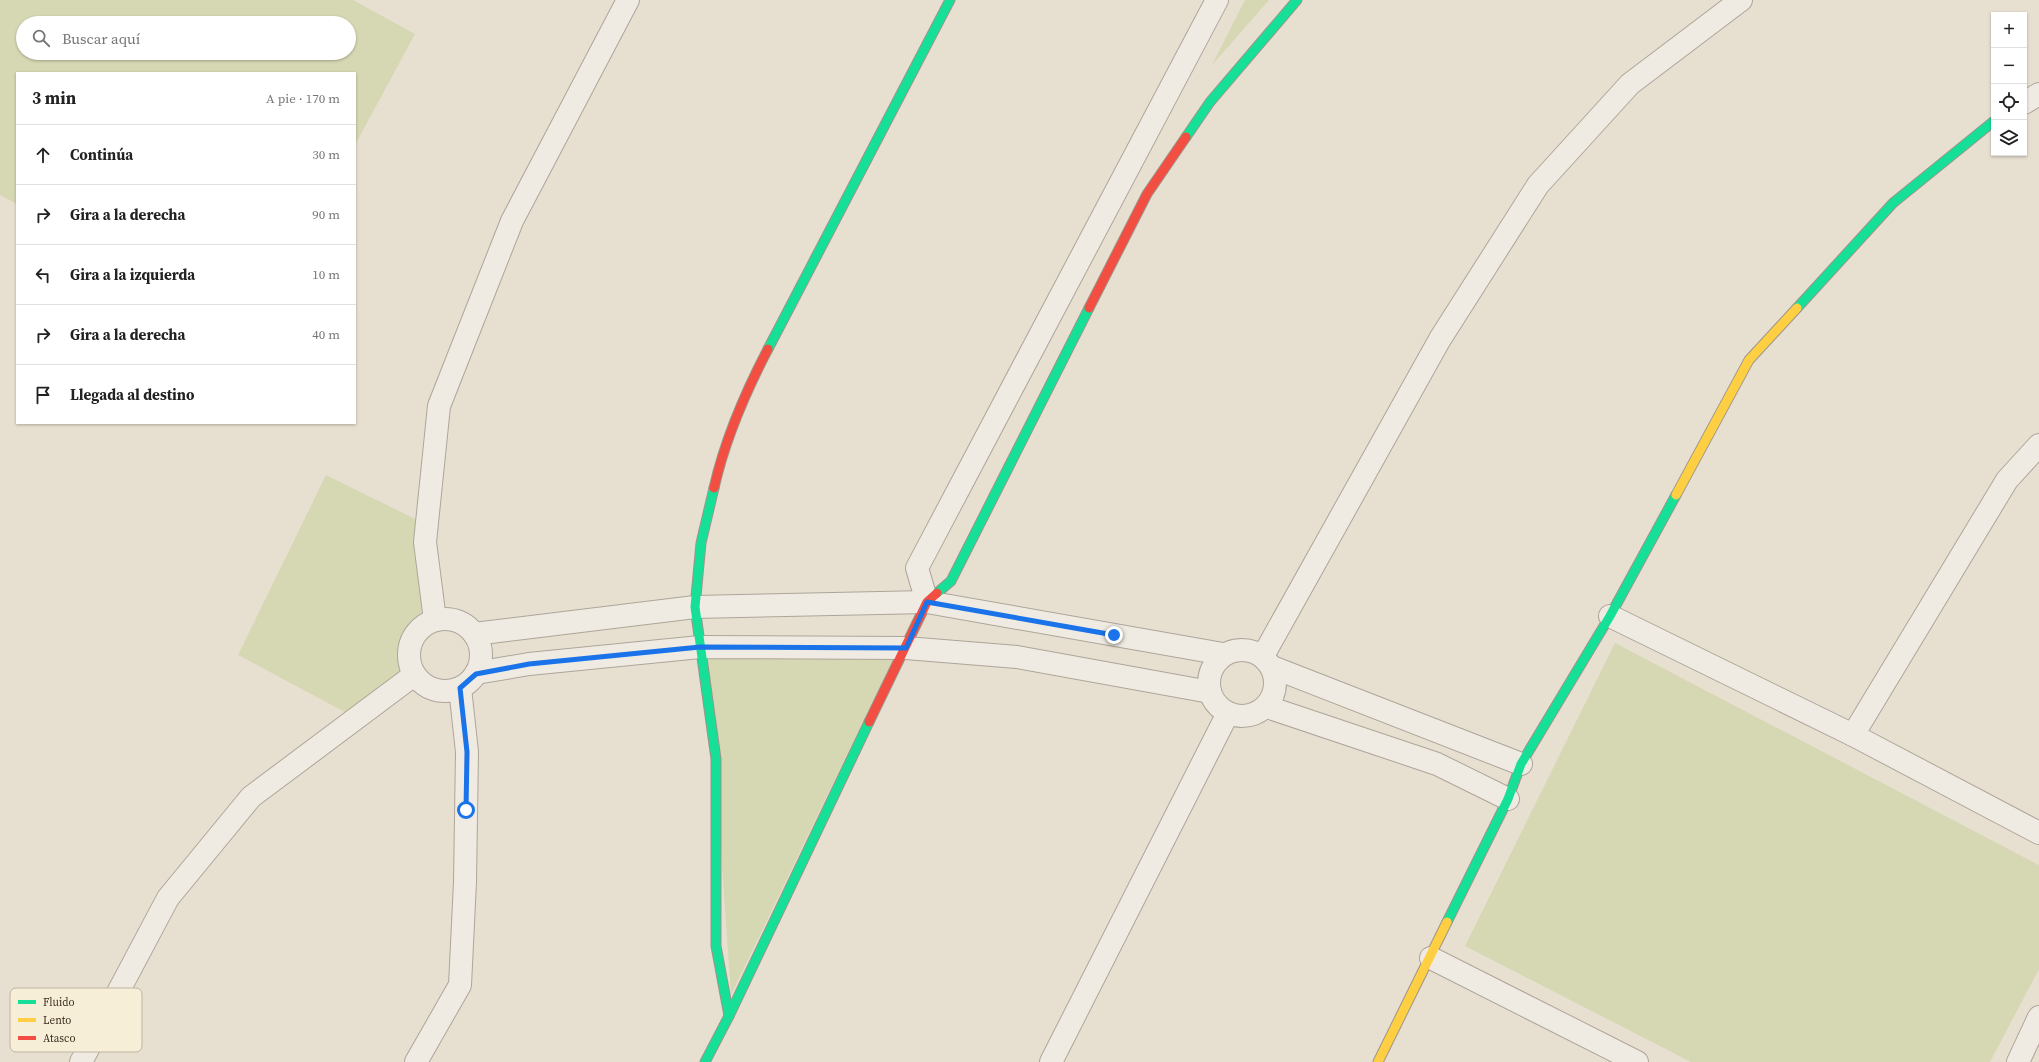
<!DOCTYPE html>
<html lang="es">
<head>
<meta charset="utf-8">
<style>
	:root { --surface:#fff; --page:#f6f6f6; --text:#222; --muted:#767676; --line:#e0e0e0 }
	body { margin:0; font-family:"Source Serif 4",serif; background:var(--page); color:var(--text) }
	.controls { position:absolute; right:12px; top:12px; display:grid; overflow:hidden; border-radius:0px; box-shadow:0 1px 3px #0004 }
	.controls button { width:36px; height:36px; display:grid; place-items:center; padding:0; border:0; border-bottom:1px solid var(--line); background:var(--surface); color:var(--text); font:20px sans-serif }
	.stop { position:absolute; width:12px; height:12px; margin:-9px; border:3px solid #1a73e8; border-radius:50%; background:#fff }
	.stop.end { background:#1a73e8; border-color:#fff; box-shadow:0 1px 4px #0008 }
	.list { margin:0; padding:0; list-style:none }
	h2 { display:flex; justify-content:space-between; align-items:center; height:52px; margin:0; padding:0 16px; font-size:17px }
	h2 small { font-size:13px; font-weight:400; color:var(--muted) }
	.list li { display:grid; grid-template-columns:26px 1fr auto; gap:12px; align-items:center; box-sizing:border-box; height:60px; padding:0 16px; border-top:1px solid var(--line) }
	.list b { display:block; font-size:15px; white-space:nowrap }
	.list em { font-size:13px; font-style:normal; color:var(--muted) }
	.icon { flex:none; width:22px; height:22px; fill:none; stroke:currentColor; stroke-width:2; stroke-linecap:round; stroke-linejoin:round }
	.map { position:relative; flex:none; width:2039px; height:1062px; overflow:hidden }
	.search { position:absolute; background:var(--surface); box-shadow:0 1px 3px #0004; left:16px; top:16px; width:340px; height:44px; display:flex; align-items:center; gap:10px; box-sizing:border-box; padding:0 14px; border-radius:22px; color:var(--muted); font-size:15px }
	.panel { position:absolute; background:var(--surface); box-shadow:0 1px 3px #0004; left:16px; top:72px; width:340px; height:352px; border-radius:0px }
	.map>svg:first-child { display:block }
	.green { fill:#d6d7b3; fill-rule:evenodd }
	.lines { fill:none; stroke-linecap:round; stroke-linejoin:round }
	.street-casing { stroke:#ada599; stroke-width:24 }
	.fast-casing { stroke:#9c958a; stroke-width:11 }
	.slow-casing { stroke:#9c958a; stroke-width:11 }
	.jam-casing { stroke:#9c958a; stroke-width:11 }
	.street { stroke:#efebe3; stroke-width:22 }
	.fast { stroke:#16e098; stroke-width:9 }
	.slow { stroke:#ffcf43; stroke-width:9 }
	.jam { stroke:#f24e42; stroke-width:9 }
	.route { stroke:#1a73e8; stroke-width:5 }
	.key { fill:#f7eed8; stroke:#bfb4a1; stroke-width:1 }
	.key-label { font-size:11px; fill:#3d2e20 }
</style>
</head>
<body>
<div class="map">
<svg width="2039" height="1062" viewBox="0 0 2039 1062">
	<rect width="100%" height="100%" fill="#e7e0d1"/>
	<g class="green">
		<path d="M 0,0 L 353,0 L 415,34 L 355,145 L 355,73 L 17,73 L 17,204 L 0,195 ZM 23,23 L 349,23 L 349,53 L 23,53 Z"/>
		<polygon points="1245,0 1269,0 1212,65"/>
		<polygon points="326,475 421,522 427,617 407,673 356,718 238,655"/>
		<polygon points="1615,643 2039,865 2039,969 1990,1062 1691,1062 1465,946"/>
		<polygon points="707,651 896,653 731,995"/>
	</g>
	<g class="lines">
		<defs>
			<g id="street">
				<polyline points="2024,103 2039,94"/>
				<polyline points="927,602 917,568 1217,0"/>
				<polyline points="1610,616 1853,735 2039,833"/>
				<circle cx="445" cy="655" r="36"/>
				<polyline points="435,620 425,542 439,406 512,221 628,0"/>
				<polyline points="474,634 695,607 927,602 1223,654"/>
				<circle cx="1242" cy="683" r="33"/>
				<polyline points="1263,656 1440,339 1538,185 1630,84 1741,0"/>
				<polyline points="1272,667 1521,764"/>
				<polyline points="476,673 529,664 700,647 906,648 1017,657 1210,692"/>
				<polyline points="1267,707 1437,764 1508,799"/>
				<polyline points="1853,735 2007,480 2039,445"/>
				<polyline points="1431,958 1637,1062"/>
				<polyline points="81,1062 168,898 251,797 414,675"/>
				<polyline points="416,1062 460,985 465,882 467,752 460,688"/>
				<polyline points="1051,1062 1228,713"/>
				<polyline points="2018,1062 2039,1017"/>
			</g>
			<g id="fast">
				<polyline points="1186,137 1210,102 1297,0"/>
				<polyline points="1797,308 1893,203 1994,121"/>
				<polyline points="768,349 950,0"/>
				<polyline points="714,488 701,543 695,607 716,759 716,946 729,1016"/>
				<polyline points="937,593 951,581 1089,308"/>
				<polyline points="1447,922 1508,799 1521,764 1610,616 1676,495"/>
				<polyline points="705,1062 729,1016 869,722"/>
			</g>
			<g id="slow">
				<polyline points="1676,495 1749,360 1797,308"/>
				<polyline points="1378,1062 1447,922"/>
			</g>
			<g id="jam">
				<polyline points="1089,308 1147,194 1186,137"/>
				<path d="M 714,488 C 725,439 745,393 768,349"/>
				<polyline points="869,722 927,602 937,593"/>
			</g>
		</defs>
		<use href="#street" class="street-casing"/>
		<use href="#fast" class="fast-casing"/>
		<use href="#slow" class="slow-casing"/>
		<use href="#jam" class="jam-casing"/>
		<use href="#street" class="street"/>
		<use href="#fast" class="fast"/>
		<use href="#slow" class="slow"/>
		<use href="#jam" class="jam"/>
	</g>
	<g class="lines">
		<polyline class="route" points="466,810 467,752 460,688 476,674 529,664 700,647 906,648 927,602 1114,635"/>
	</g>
	<rect x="10" y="988" width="132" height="64" rx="6" class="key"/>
	<rect x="18" y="1000" width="18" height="4" fill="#16e098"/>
	<rect x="18" y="1018" width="18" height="4" fill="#ffcf43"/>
	<rect x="18" y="1036" width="18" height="4" fill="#f24e42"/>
	<g class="key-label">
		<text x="43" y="1006">Fluido</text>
		<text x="43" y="1024">Lento</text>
		<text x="43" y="1042">Atasco</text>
	</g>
</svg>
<div class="controls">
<button>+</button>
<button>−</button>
<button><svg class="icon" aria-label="locate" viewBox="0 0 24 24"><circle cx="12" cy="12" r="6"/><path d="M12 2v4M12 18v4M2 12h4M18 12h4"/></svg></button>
<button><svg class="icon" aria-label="layers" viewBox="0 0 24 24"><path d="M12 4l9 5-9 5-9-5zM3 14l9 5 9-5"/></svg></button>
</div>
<div class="stop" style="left:466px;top:810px"></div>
<div class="stop end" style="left:1114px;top:635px"></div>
<div class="search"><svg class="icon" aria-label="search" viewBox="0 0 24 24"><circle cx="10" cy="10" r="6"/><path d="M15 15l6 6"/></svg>Buscar aquí</div>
<section class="panel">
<h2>3 min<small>A pie · 170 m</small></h2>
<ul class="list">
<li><svg class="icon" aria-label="ahead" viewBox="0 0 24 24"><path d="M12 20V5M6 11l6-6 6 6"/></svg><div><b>Continúa</b></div><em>30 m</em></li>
<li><svg class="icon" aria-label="right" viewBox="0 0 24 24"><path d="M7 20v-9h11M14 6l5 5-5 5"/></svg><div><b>Gira a la derecha</b></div><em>90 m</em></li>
<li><svg class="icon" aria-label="left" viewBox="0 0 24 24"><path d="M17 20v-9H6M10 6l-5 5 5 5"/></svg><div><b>Gira a la izquierda</b></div><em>10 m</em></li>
<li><svg class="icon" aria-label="right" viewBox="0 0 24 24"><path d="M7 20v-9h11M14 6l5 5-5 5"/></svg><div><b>Gira a la derecha</b></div><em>40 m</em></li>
<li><svg class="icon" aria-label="arrive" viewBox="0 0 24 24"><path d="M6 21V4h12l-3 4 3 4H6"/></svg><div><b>Llegada al destino</b></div></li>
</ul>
</section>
</div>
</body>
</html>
